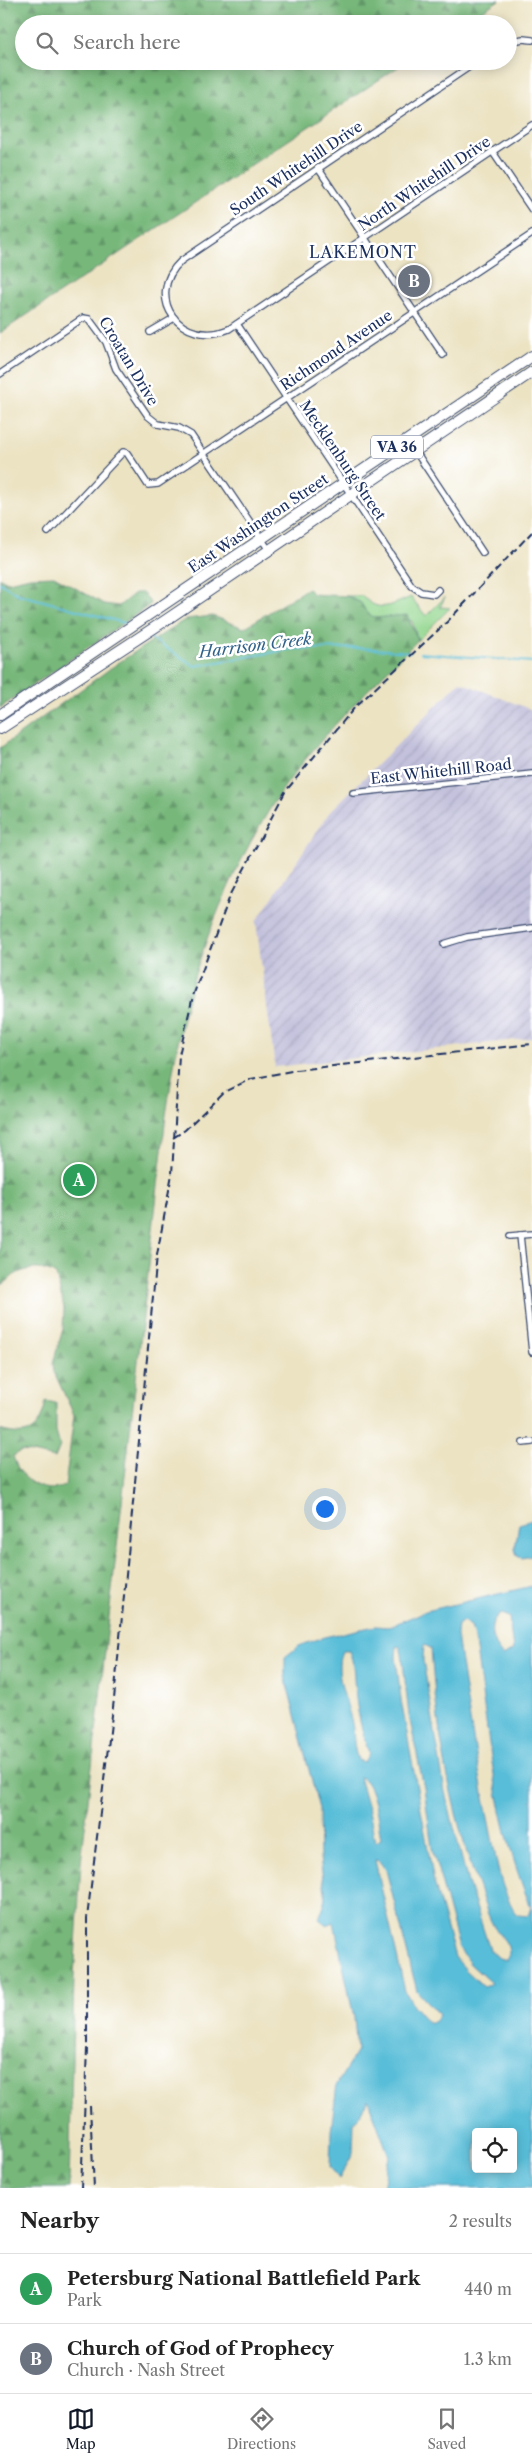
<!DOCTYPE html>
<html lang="en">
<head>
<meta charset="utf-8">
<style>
	:root { --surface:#fff; --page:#f2f2f2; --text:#222; --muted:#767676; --line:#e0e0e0; --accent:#111827 }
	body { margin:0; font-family:"Libre Caslon Text",serif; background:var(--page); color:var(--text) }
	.controls { position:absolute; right:15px; bottom:15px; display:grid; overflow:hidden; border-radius:5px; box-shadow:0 2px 12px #0003 }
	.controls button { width:45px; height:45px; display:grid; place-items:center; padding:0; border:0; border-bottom:1px solid var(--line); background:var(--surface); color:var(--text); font:25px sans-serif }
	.you { position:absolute; left:324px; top:1508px; width:18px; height:18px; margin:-12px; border:4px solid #fff; border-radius:50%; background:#1a73e8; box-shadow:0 0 0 8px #1a73e833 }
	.badge { display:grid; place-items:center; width:32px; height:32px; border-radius:50%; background:var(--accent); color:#fff; font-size:16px; font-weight:700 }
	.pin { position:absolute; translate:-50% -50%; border:2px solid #fff; box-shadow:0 1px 5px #0006 }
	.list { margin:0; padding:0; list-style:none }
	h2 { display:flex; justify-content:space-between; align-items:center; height:65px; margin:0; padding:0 20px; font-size:21px }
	h2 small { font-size:16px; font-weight:400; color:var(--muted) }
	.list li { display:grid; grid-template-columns:32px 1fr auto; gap:15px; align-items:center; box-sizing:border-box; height:70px; padding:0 20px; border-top:1px solid var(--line) }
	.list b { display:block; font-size:19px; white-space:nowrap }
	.list p { margin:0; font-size:16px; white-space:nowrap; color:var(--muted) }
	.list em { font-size:16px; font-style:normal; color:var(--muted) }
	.icon { flex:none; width:28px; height:28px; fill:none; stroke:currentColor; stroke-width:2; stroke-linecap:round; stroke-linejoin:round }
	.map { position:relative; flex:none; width:532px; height:2188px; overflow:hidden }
	.search { position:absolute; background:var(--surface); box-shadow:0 2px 12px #0003; left:15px; right:15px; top:15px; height:55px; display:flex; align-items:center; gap:12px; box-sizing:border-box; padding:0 18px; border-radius:28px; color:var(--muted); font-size:19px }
	.sheet { height:205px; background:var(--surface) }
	nav { display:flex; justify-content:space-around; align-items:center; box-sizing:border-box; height:70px; border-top:1px solid var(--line); background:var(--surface); font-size:14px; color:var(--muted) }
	nav a { display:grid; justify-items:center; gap:2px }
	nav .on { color:var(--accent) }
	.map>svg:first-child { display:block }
	.industrial { fill:url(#industrial-furrows) }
	.green { fill:#94d790; stroke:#588377 }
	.forest { fill:url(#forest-firs); stroke:#49746c }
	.water { fill:#59bdd8; stroke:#3a769b; fill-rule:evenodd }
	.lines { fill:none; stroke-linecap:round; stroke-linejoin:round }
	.stream { stroke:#59bdd8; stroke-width:2 }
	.street-casing { stroke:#3a4a6d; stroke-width:8 }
	.highway-casing { stroke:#3a4a6d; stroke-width:12 }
	.street { stroke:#fff; stroke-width:5.5 }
	.highway { stroke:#fff; stroke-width:10 }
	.rail { stroke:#1b2f5e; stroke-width:2; stroke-dasharray:8 4; stroke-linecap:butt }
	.labels { text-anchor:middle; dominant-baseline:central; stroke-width:5; stroke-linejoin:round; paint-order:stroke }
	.shield { fill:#fff; stroke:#5f6d8e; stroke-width:1 }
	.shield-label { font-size:14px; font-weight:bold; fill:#1b2f5e }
	.street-label { font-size:15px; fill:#1b2f5e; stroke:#fff }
	.neighbourhood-label { font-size:16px; letter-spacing:1px; fill:#1b2f5e; stroke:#fff }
	.water-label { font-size:16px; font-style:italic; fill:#316189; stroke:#fff }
</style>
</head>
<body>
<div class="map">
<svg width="532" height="2188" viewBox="0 0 532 2188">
	<defs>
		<pattern id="industrial-furrows" width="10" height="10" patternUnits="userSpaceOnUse" patternTransform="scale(1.25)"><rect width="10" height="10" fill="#c3c1dc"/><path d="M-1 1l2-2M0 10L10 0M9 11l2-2" fill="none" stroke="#a7a6bf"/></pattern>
		<pattern id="forest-firs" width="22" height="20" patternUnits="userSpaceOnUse" patternTransform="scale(1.25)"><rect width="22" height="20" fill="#77b87a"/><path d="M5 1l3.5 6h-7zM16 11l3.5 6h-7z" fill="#619667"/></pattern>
	</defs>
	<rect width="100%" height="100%" fill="#fff"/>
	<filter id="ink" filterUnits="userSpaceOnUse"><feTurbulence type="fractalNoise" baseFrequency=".02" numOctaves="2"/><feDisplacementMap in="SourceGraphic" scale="10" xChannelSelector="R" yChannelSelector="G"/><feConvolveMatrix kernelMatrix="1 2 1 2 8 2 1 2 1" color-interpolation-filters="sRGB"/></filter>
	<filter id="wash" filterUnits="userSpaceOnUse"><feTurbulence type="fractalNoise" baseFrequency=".0096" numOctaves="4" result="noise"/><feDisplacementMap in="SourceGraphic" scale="20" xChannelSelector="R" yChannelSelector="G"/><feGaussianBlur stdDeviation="1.12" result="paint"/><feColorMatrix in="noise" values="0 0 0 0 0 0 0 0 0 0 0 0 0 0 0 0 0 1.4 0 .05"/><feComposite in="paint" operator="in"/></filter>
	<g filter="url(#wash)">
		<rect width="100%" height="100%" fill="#ece3c3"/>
		<polygon class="industrial" points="460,682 532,710 532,1038 275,1067 256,922 329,813"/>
		<path class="green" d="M 347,596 L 363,596 C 378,614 392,605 411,597 L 426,616 L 445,597 L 440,607 L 450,608 L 418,640 L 412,621 L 375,618 L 366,612 L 361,603 Z"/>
		<g class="forest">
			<polygon points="0,0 499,0 463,24 24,24 24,61 407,61 0,333"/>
			<polygon points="54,576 104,604 119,606 135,593 143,593 151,604 0,708 0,578 8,582 30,577"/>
			<path d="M 308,588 L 312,594 L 347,596 L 361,603 L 366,612 L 375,618 L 407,615 L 418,640 C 372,686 323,733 285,786 C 237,855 195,954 179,1037 C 174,1063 170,1089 166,1115 L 81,1863 L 74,1977 L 69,2188 L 0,2188 L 0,1430 C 30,1439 40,1430 46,1401 L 56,1403 L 56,1432 L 60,1446 L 55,1458 L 22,1451 L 13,1456 C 19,1478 41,1496 65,1486 L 74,1415 L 54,1372 L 53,1363 L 63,1329 L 64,1308 L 56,1275 C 44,1267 29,1267 16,1274 C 10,1277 7,1284 0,1285 L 0,748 L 118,663 L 186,619 L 213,616 L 244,628 Z"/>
		</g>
		<g class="water">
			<polygon points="532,1520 532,1556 522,1558 517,1556 515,1549 519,1524"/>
			<path d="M 532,1586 L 532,2188 L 383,2188 L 389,2156 L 368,2100 L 354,2123 L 353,2154 L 339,2179 L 330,2167 L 331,2131 L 337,2084 L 357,2051 L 354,2018 L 334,1922 L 327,1925 L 319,1919 L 326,1899 L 320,1858 L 319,1809 L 285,1676 L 285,1657 L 299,1646 L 324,1637 L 375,1626 L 388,1627 L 426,1611 ZM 501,1614 L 509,1617 L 513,1650 L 503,1656 C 492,1646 485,1621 501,1614 ZM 463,1621 L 471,1626 L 475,1642 C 488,1731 495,1824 531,1907 L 528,1916 L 518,1915 C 499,1891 496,1856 490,1828 C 477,1764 466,1700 457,1635 L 458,1625 ZM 424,1645 L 431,1648 C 436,1726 450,1807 476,1880 C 482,1895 486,1913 494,1927 C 499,1935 509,1942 509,1953 C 509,1954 507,1960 506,1960 L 499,1958 L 490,1950 L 467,1879 L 445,1792 L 423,1660 ZM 397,1646 L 400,1647 L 402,1654 L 409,1716 L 424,1788 L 432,1848 L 443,1888 L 459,1948 L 470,1964 L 491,1983 L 484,1987 L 466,1970 L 455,1957 L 434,1882 L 401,1700 L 396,1657 ZM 342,1651 L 349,1651 C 355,1664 353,1677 355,1690 C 357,1711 362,1733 369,1753 L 364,1762 L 358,1760 C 354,1749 354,1741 353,1729 C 350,1706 332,1675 342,1651 ZM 359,1777 C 375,1781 378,1823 381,1839 L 375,1842 L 370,1815 ZM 375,1860 L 380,1861 L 386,1870 L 417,1991 L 439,2015 L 434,2022 L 428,2022 L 413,2005 L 405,1991 ZM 476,2132 L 513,2132 L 513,2169 L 476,2169 Z"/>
		</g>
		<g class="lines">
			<g class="stream">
				<polyline points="0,583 18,594 128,624"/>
				<polyline points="149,637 195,666 292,649 361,648 410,652"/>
				<polyline points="420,653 532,662"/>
			</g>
		</g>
	</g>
	<g filter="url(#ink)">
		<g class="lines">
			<defs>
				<g id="street">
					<polyline points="508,42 523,39 532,40"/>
					<path d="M 478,61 L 181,261 C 143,297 181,349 229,329 L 532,125"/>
					<polyline points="492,151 532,210"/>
					<polyline points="318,168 443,355"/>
					<polyline points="237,324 412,586 421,592 434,594 438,590"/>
					<polyline points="150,332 174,318"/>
					<polyline points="0,374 83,318 89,319 106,342 116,369 148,416 158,424 179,428 191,435 269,550"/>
					<polyline points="408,440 483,553"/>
					<polyline points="48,532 123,452 127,453 148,485 158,484 532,234"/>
					<polyline points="353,793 532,774"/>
					<polyline points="444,944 467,937 532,928"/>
					<polyline points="520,1235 532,1352"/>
					<polyline points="510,1236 532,1234"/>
					<polyline points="523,1443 532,1442"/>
				</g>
				<g id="highway">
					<polyline points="0,715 532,356"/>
					<polyline points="0,729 166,620 532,372"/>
				</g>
			</defs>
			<use href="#street" class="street-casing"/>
			<use href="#highway" class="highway-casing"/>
			<use href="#street" class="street"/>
			<use href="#highway" class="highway"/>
			<g class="rail">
				<polyline points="173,1138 185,1130 224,1092 251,1079 296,1070 532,1044"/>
				<polyline points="90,2106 94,2188"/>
				<polyline points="81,2188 87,2049 87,1918 114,1699 157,1255 172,1174 179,1055 193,996 230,896 285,792 355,707 447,622 532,532"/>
			</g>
		</g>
	</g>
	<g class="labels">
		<rect class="shield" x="371" y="435.5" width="52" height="23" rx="4"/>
		<g class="shield-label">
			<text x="397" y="447">VA 36</text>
		</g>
		<g class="street-label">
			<text transform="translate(296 168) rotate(-34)">South Whitehill Drive</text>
			<text transform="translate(424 183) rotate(-34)">North Whitehill Drive</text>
			<text transform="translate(336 350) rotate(-34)">Richmond Avenue</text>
			<text transform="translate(129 361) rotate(59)">Croatan Drive</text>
			<text transform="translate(343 460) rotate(56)">Mecklenburg Street</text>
			<text transform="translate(258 523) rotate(-34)">East Washington Street</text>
			<text transform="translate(441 771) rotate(-6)">East Whitehill Road</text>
		</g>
		<g class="neighbourhood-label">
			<text x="363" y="252">LAKEMONT</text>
		</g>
		<g class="water-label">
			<text transform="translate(255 645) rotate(-7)">Harrison Creek</text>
		</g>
	</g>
</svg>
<div class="controls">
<button><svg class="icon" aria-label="locate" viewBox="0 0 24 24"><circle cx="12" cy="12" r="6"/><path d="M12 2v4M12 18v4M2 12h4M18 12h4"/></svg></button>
</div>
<div class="you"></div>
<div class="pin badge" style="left:79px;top:1180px;background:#2e9e5b">A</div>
<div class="pin badge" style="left:414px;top:281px;background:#6b7280">B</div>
<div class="search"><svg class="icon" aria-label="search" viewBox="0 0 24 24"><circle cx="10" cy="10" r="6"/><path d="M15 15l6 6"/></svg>Search here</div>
</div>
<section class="sheet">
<h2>Nearby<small>2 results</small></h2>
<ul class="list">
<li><span class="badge" style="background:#2e9e5b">A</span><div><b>Petersburg National Battlefield Park</b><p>Park</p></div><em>440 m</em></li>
<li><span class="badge" style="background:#6b7280">B</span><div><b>Church of God of Prophecy</b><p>Church · Nash Street</p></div><em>1.3 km</em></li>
</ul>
</section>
<nav>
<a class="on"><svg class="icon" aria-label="map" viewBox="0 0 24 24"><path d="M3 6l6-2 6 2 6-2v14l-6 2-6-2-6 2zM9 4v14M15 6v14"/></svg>Map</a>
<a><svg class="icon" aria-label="directions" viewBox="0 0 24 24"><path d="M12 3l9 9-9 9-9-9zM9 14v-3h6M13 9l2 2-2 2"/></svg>Directions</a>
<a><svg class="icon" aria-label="saved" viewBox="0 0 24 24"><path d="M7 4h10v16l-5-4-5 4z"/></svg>Saved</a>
</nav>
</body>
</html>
